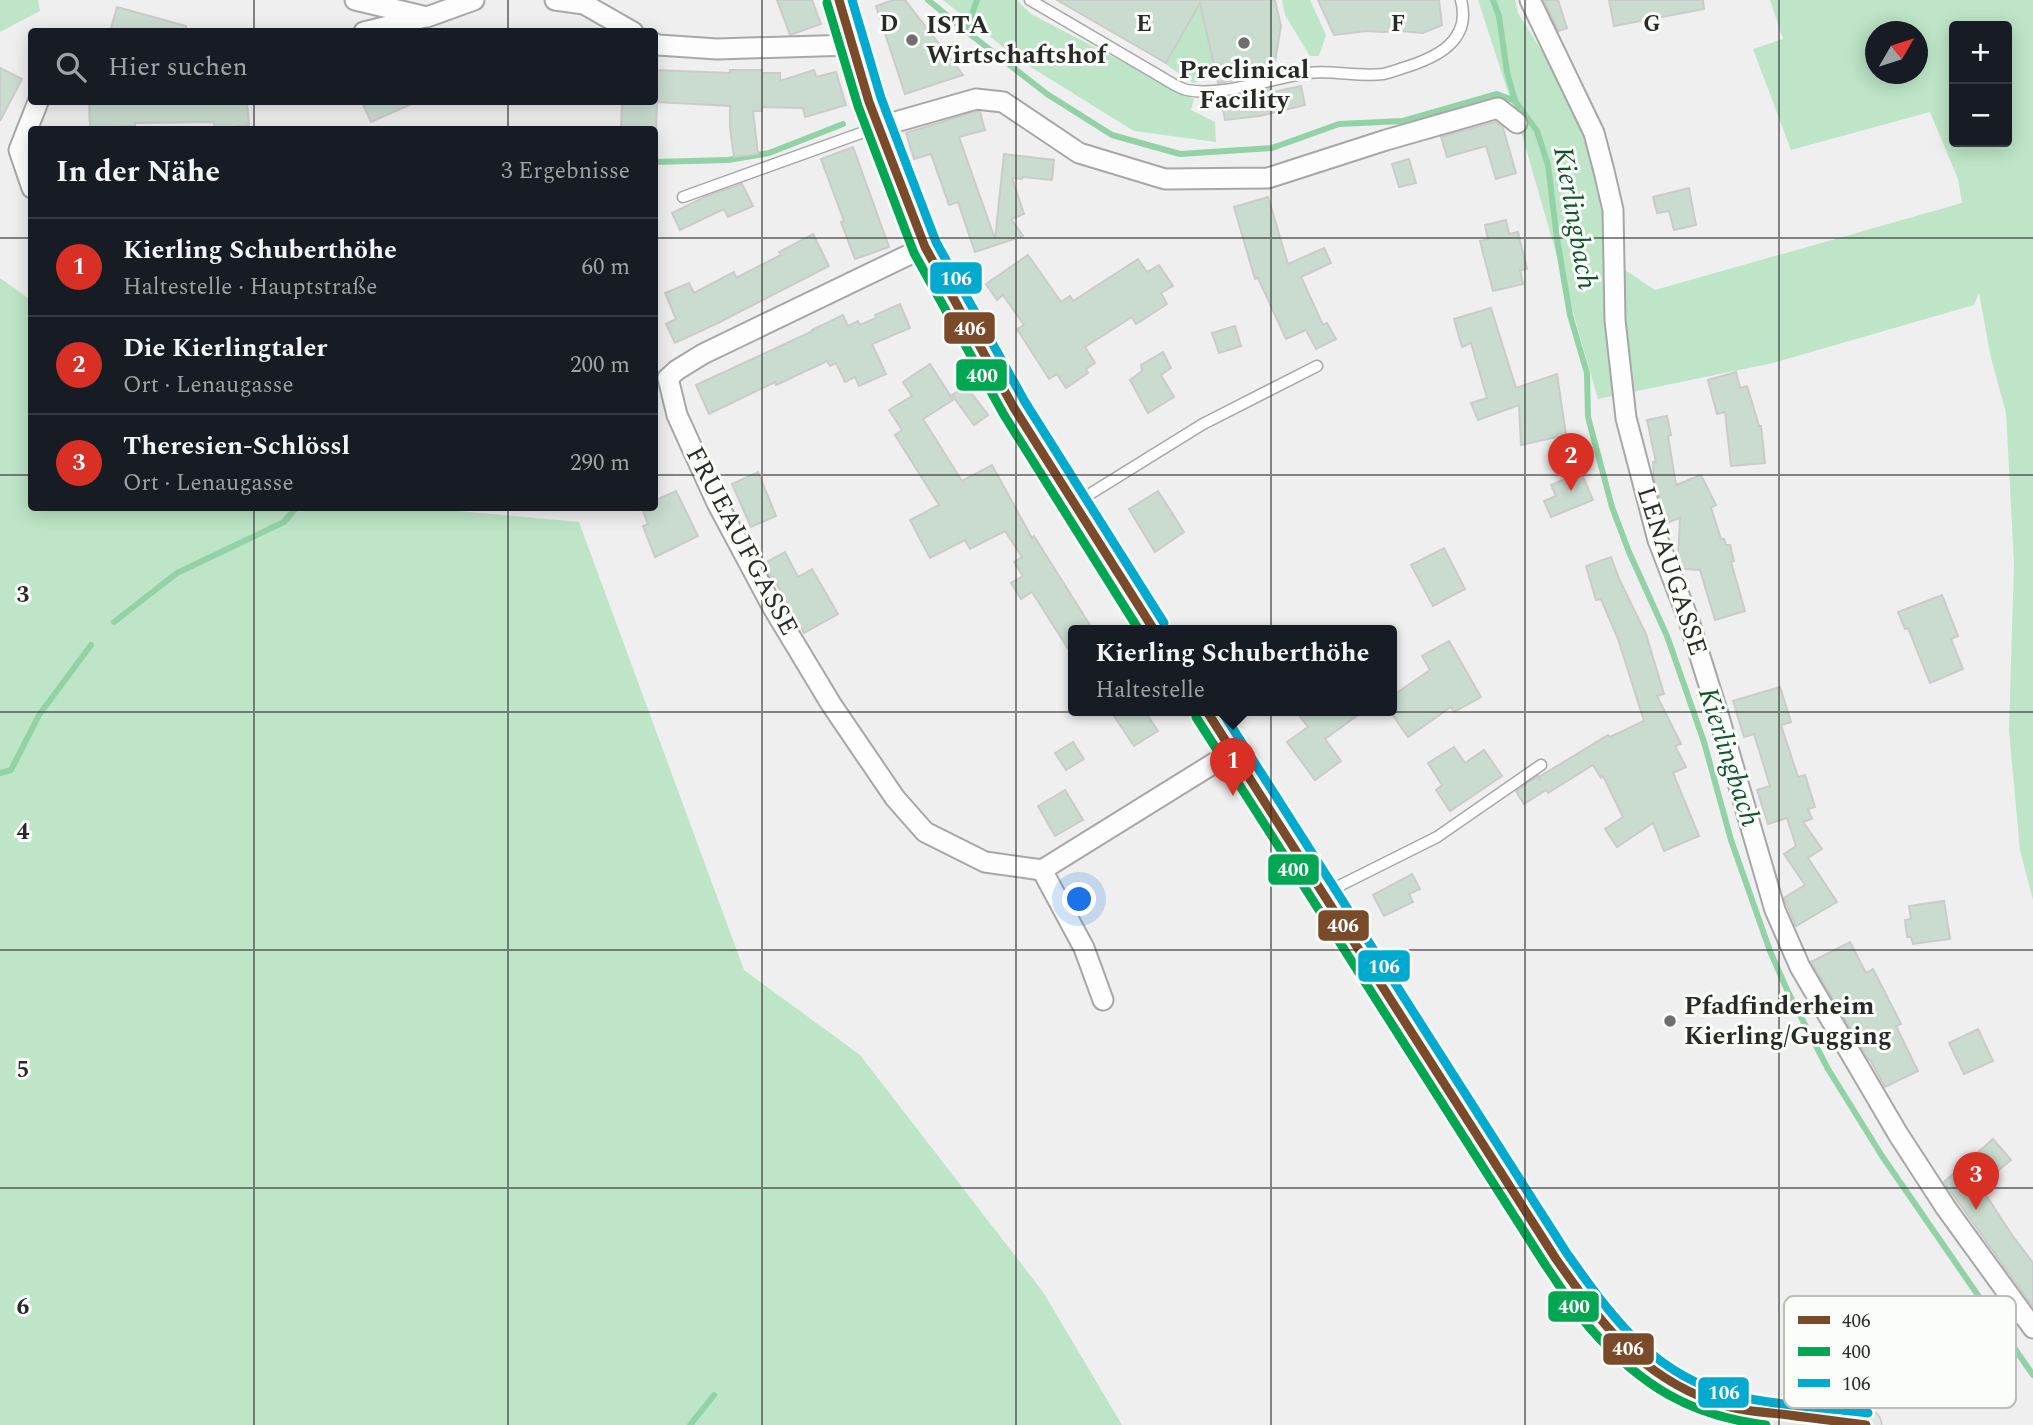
<!DOCTYPE html>
<html lang="de">
<head>
<meta charset="utf-8">
<style>
	:root { --surface:#171b24; --page:#20242c; --text:#f1f3f6; --muted:#9ea1a6; --line:#363941; --accent:#d93025 }
	body { margin:0; font-family:Spectral,serif; background:var(--page); color:var(--text) }
	.controls { position:absolute; right:21px; top:21px; display:grid; overflow:hidden; border-radius:7px; box-shadow:0 4px 18px #0003 }
	.controls button { width:63px; height:63px; display:grid; place-items:center; padding:0; border:0; border-bottom:2px solid var(--line); background:var(--surface); color:var(--text); font:35px sans-serif }
	.compass { position:absolute; left:1865px; top:21px; width:63px; height:63px; border-radius:50%; background:var(--surface); box-shadow:0 4px 18px #0003; rotate:51deg }
	.you { position:absolute; left:1080px; top:900px; width:24px; height:24px; margin:-18px; border:5px solid #fff; border-radius:50%; background:#1a73e8; box-shadow:0 0 0 10px #1a73e833 }
	.badge { display:grid; place-items:center; width:46px; height:46px; border-radius:50%; background:var(--accent); color:#fff; font-size:23px; font-weight:700 }
	.pin { position:absolute; translate:-50% -58px; filter:drop-shadow(0 2px 4px #0008) }
	.pin::after { content:''; position:absolute; top:37px; width:24px; height:21px; background:inherit; clip-path:polygon(0 0,100% 0,50% 100%) }
	.popup { position:absolute; left:1068px; top:625px; width:329px; height:91px; box-sizing:border-box; display:grid; place-content:center; border-radius:7px; background:var(--surface); filter:drop-shadow(0 2px 5px #0005); font-size:23px; white-space:nowrap; color:var(--muted) }
	.popup b { font-size:26px; color:var(--text) }
	.popup::after { content:''; position:absolute; left:50%; top:100%; margin-left:-14px; border:14px solid transparent; border-top-color:var(--surface) }
	.list { margin:0; padding:0; list-style:none }
	h2 { display:flex; justify-content:space-between; align-items:center; height:91px; margin:0; padding:0 28px; font-size:30px }
	h2 small { font-size:23px; font-weight:400; color:var(--muted) }
	.list li { display:grid; grid-template-columns:46px 1fr auto; gap:21px; align-items:center; box-sizing:border-box; height:98px; padding:0 28px; border-top:2px solid var(--line) }
	.list b { display:block; font-size:26px; white-space:nowrap }
	.list p { margin:0; font-size:23px; white-space:nowrap; color:var(--muted) }
	.list em { font-size:23px; font-style:normal; color:var(--muted) }
	.icon { flex:none; width:38px; height:38px; fill:none; stroke:currentColor; stroke-width:2; stroke-linecap:round; stroke-linejoin:round }
	.map { position:relative; flex:none; width:2033px; height:1425px; overflow:hidden }
	.search { position:absolute; background:var(--surface); box-shadow:0 4px 18px #0003; left:28px; top:28px; width:630px; height:77px; display:flex; align-items:center; gap:18px; box-sizing:border-box; padding:0 24px; border-radius:7px; color:var(--muted); font-size:26px }
	.panel { position:absolute; background:var(--surface); box-shadow:0 4px 18px #0003; left:28px; top:126px; width:630px; height:385px; border-radius:7px }
	.map>svg:first-child { display:block }
	.green { fill:#bee5c8; fill-rule:evenodd }
	.lines { fill:none; stroke-linecap:round; stroke-linejoin:round }
	.stream { stroke:#93d2a6; stroke-width:6 }
	.building { fill:#cadccf; stroke:#cacbca; stroke-width:2 }
	.lane-casing { stroke:#a6a7a6; stroke-width:13 }
	.street-casing { stroke:#a6a7a6; stroke-width:23 }
	.primary-casing { stroke:#c9cac9; stroke-width:33 }
	.lane { stroke:#fcfdfc; stroke-width:10 }
	.street { stroke:#fcfdfc; stroke-width:19 }
	.primary { stroke:#e3e7e4; stroke-width:30 }
	.bus-1-casing { stroke:#fbfdfb; stroke-width:14 }
	.bus-2-casing { stroke:#fbfdfb; stroke-width:14 }
	.bus-3-casing { stroke:#fbfdfb; stroke-width:14 }
	.bus-1 { stroke:#7a4b2a; stroke-width:9 }
	.bus-2 { stroke:#00a651; stroke-width:9 }
	.bus-3 { stroke:#00a9ce; stroke-width:9 }
	.grid { fill:none; stroke:#282928; stroke-width:2; stroke-opacity:0.55 }
	.poi-dot { fill:#6d6e6d; stroke:#fbfdfb; stroke-width:2.5 }
	.labels { text-anchor:middle; dominant-baseline:central; stroke-width:6; stroke-linejoin:round; paint-order:stroke }
	.poi-label { font-size:26px; font-weight:bold; fill:#282928; stroke:#fbfdfb; text-anchor:start }
	.street-label { font-size:26px; fill:#282928; stroke:#fbfdfb }
	.water-label { font-size:28px; font-style:italic; fill:#12532c; stroke:#fbfdfb }
	.key { fill:#fbfdfb; stroke:#bcbdbc; stroke-width:2 }
	.key-label { font-size:19px; fill:#282928 }
	.grid-label { font-size:23px; text-anchor:middle; font-weight:bold; fill:#282928; stroke:#fbfdfb; stroke-width:6; stroke-linejoin:round; paint-order:stroke }
	.line-badge { stroke:#fbfdfb; stroke-width:2.5 }
	.badge-label { font-size:19px; text-anchor:middle; font-weight:bold; fill:#fff }
</style>
</head>
<body>
<div class="map">
<svg width="2033" height="1425" viewBox="0 0 2033 1425">
	<rect width="100%" height="100%" fill="#eeefee"/>
	<g class="green">
		<polygon points="0,0 38,0 40,11 0,32"/>
		<polygon points="943,0 1017,0 1031,14 1194,99 1191,110 1215,122 1216,142 1134,131 1021,61"/>
		<polygon points="1072,0 1203,0 1203,16 1216,76 1193,83"/>
		<polygon points="1282,0 1310,0 1326,35 1319,56 1310,56 1285,15"/>
		<path d="M 1478,0 L 1515,0 L 1518,13 L 1553,69 L 1579,124 L 1599,185 L 1622,268 L 1655,290 L 1962,203 L 1958,179 L 1930,112 L 1791,150 L 1753,49 L 1783,39 L 1770,0 L 2033,0 L 2033,900 L 2020,850 L 2009,731 L 2014,562 L 2006,413 L 1991,358 L 1979,293 L 1974,305 L 1773,363 L 1598,399 L 1523,138 ZM 1954,26 L 2007,26 L 2007,142 L 1954,142 ZM 1876,32 L 1918,32 L 1918,74 L 1876,74 Z"/>
		<polygon points="0,278 31,300 32,508 426,508 579,522 744,970 860,1055 1043,1292 1122,1425 0,1425"/>
	</g>
	<g class="lines">
		<g class="stream">
			<polyline points="928,0 966,31"/>
			<polyline points="977,0 966,31 1047,94 1112,135 1180,154 1272,148 1339,124 1403,121 1497,94 1515,101"/>
			<polyline points="1493,0 1499,16 1507,72 1515,101 1537,131 1548,165 1557,239 1570,315 1587,373 1588,417 1612,507 1629,552 1667,636 1704,742 1731,840 1770,951 1788,992 1828,1069 1882,1156 2033,1375"/>
			<polyline points="654,162 728,160 769,153 843,124"/>
			<polyline points="114,622 177,573 284,522 296,508"/>
			<polyline points="0,773 11,770 39,715 91,645"/>
			<polyline points="690,1425 714,1395"/>
		</g>
	</g>
	<g class="building">
		<polygon points="777,0 812,0 821,24 790,35"/>
		<polygon points="893,0 905,0 963,75 905,94 876,6"/>
		<polygon points="1057,0 1275,0 1281,26 1273,73 1218,83 1200,3 1166,63"/>
		<polygon points="1318,0 1439,0 1442,25 1423,33 1399,31 1382,32 1367,31 1334,35"/>
		<polygon points="1544,0 1558,0 1567,28 1558,31"/>
		<polygon points="1609,0 1703,0 1704,9 1614,26"/>
		<polygon points="117,7 186,26 186,32 110,32"/>
		<polygon points="0,68 22,79 0,121"/>
		<polygon points="654,70 730,73 730,70 762,70 762,73 780,73 780,81 814,70 816,77 836,72 846,105 805,117 803,108 762,107 762,111 753,111 758,154 734,157 730,127 730,106 657,102 656,130 621,130 622,102 654,102"/>
		<polygon points="1301,86 1305,105 1260,116 1225,120 1221,98 1270,89 1269,93"/>
		<polygon points="89,102 247,102 249,125 215,129 214,122 135,123 135,126 90,128"/>
		<polygon points="362,102 416,102 371,122"/>
		<polygon points="977,111 980,112 985,130 959,137 995,239 1004,154 1054,160 1052,180 1023,177 1022,179 1012,178 1024,214 1011,219 1023,236 975,252 958,202 949,205 931,154 914,159 906,133"/>
		<polygon points="1495,122 1503,128 1516,173 1496,179 1486,146 1447,157 1441,137"/>
		<polygon points="853,147 889,247 855,259 841,222 844,221 821,159"/>
		<polygon points="1409,159 1416,183 1399,187 1392,164"/>
		<polygon points="742,184 753,206 728,217 724,209 680,230 672,213 707,196"/>
		<polygon points="1689,188 1696,225 1674,230 1669,211 1657,213 1653,197"/>
		<polygon points="1268,197 1288,264 1324,248 1331,263 1301,277 1323,325 1327,323 1336,339 1316,349 1306,330 1286,339 1258,278 1255,279 1234,207"/>
		<polygon points="1506,220 1509,234 1518,232 1527,269 1520,270 1523,284 1493,291 1480,241 1488,239 1485,225"/>
		<polygon points="813,234 829,266 718,323 675,343 666,324 676,319 665,293 689,283 694,293 734,272 736,278 781,255 779,252"/>
		<polygon points="1028,255 1061,302 1070,296 1073,301 1138,259 1147,272 1159,265 1173,286 1161,293 1167,304 1136,324 1132,317 1085,347 1095,363 1086,369 1088,373 1066,388 1057,374 1049,379 1017,329 1024,325 1003,295 997,300 986,284"/>
		<polygon points="900,304 910,328 872,344 886,374 859,386 855,377 845,382 836,363 830,366 827,361 776,385 775,382 709,414 696,385 813,331 812,330 843,315 848,326 858,321 860,325 876,318 875,315"/>
		<polygon points="1491,308 1516,388 1557,374 1566,435 1521,445 1519,405 1478,420 1471,403 1487,398 1471,343 1462,347 1454,319"/>
		<polygon points="1235,326 1241,346 1219,353 1212,333"/>
		<polygon points="1163,352 1171,368 1161,375 1174,397 1148,413 1130,380 1142,371 1141,365"/>
		<polygon points="930,364 953,400 923,419 962,481 992,465 1032,538 1034,536 1093,630 1074,630 1074,658 1032,592 1021,599 1011,583 1023,576 1014,562 1022,557 1005,531 970,549 965,540 930,558 910,520 939,505 895,435 902,430 889,410 912,396 903,382"/>
		<polygon points="1736,372 1740,388 1747,386 1759,426 1761,426 1765,463 1731,466 1725,412 1717,414 1708,380"/>
		<polygon points="966,386 988,415 974,425 952,395"/>
		<polygon points="1667,416 1671,435 1668,436 1676,485 1701,475 1716,505 1711,508 1721,539 1724,539 1726,545 1730,545 1734,561 1731,562 1745,611 1715,620 1700,570 1682,569 1678,557 1680,518 1666,523 1654,478 1653,462 1656,462 1647,420"/>
		<polygon points="758,472 776,516 751,527 732,484"/>
		<polygon points="1581,472 1593,500 1551,517 1544,501 1556,496 1551,485"/>
		<polygon points="676,491 698,536 655,557 643,526 648,524 642,508 654,508 654,501"/>
		<polygon points="1158,491 1184,532 1155,552 1129,509"/>
		<polygon points="1444,548 1465,589 1433,606 1411,565"/>
		<polygon points="785,552 798,577 812,569 838,614 804,633 773,577 771,578 763,564"/>
		<polygon points="1611,557 1620,581 1646,634 1664,694 1657,696 1681,744 1675,746 1686,767 1673,773 1699,836 1664,851 1653,823 1617,847 1605,829 1623,817 1603,776 1601,778 1593,765 1548,793 1546,790 1524,804 1516,791 1538,776 1541,781 1539,777 1608,735 1610,737 1644,721 1618,639 1601,599 1596,600 1586,566"/>
		<polygon points="1942,595 1958,636 1951,639 1963,669 1930,683 1908,628 1905,629 1898,612"/>
		<polygon points="1449,641 1481,697 1454,712 1451,707 1408,737 1392,714 1392,696 1430,670 1422,656"/>
		<polygon points="1780,687 1791,722 1781,725 1798,777 1805,775 1815,807 1808,809 1812,819 1803,822 1822,849 1808,858 1837,902 1796,926 1784,898 1805,885 1784,854 1796,846 1787,818 1768,824 1757,790 1770,786 1754,734 1744,737 1733,701"/>
		<polygon points="1110,710 1144,710 1158,731 1134,746"/>
		<polygon points="1295,710 1365,710 1325,739 1341,761 1315,780 1287,742 1308,727"/>
		<polygon points="1073,742 1084,759 1066,770 1055,753"/>
		<polygon points="1454,747 1465,763 1484,750 1502,776 1450,811 1436,790 1442,785 1428,763"/>
		<polygon points="1065,790 1083,820 1055,836 1038,806"/>
		<polygon points="1412,874 1420,889 1409,894 1413,902 1384,916 1373,895"/>
		<polygon points="1944,901 1950,939 1913,944 1911,937 1907,937 1905,920 1911,919 1909,906"/>
		<polygon points="1850,942 1866,973 1873,969 1901,1024 1896,1026 1918,1071 1885,1087 1870,1060 1869,1060 1811,962"/>
		<polygon points="1978,1029 1993,1061 1964,1074 1949,1043"/>
		<polygon points="1993,1139 2011,1160 1980,1186 2012,1235 2033,1263 2033,1307 1944,1182"/>
	</g>
	<g class="lines">
		<defs>
			<g id="lane">
				<path d="M 1030,0 L 1163,78 C 1170,82 1178,88 1187,90 C 1222,97 1272,78 1308,73 C 1332,70 1358,77 1383,74 C 1389,73 1397,70 1403,68 C 1436,58 1472,41 1461,0"/>
				<polyline points="683,197 875,128"/>
				<polyline points="1077,502 1203,424 1317,366"/>
				<polyline points="1327,892 1437,837 1541,765"/>
			</g>
			<g id="street">
				<polyline points="355,0 427,17 474,0"/>
				<polyline points="555,0 584,4 633,32"/>
				<polyline points="1530,0 1594,133 1604,171 1613,210 1615,320 1626,418 1658,540 1689,621 1718,714 1775,910 1800,967 1898,1134 1946,1208 2033,1328"/>
				<polyline points="364,32 421,18"/>
				<polyline points="654,43 658,45 717,49 852,45"/>
				<polyline points="878,127 976,99 1003,102 1079,153 1165,179 1268,178 1386,140 1498,108 1517,123"/>
				<polyline points="32,188 19,150 38,102"/>
				<polyline points="925,247 703,354 677,370 668,378 677,415 717,503 772,606 831,704 895,798 925,832 985,862 1042,870"/>
				<polyline points="1103,1000 1084,948 1042,870 1232,752"/>
			</g>
			<g id="primary">
				<polyline points="839,0 869,102 925,247 1014,408 1154,630"/>
				<polyline points="1206,710 1556,1259 1598,1318 1628,1350 1654,1372 1684,1389 1713,1402 1745,1410 1866,1425"/>
			</g>
		</defs>
		<use href="#lane" class="lane-casing"/>
		<use href="#street" class="street-casing"/>
		<use href="#primary" class="primary-casing"/>
		<use href="#lane" class="lane"/>
		<use href="#street" class="street"/>
		<use href="#primary" class="primary"/>
		<defs>
			<g id="bus-1">
				<polyline points="839,0 869,102 925,247 1014,408 1154,630"/>
				<path d="M 1206,710 L 1556,1259 C 1600,1321 1637,1374 1712,1401 C 1734,1410 1758,1412 1781,1414 C 1809,1418 1838,1421 1866,1425"/>
			</g>
			<g id="bus-2">
				<polyline points="827,3 858,106 914,253 1004,415 1139,630"/>
				<path d="M 1196,717 L 1546,1266 C 1560,1286 1574,1309 1590,1328 C 1640,1385 1690,1416 1766,1425"/>
			</g>
			<g id="bus-3">
				<polyline points="852,0 881,98 936,242 1025,402 1164,623"/>
				<path d="M 1221,710 L 1566,1252 C 1607,1310 1647,1368 1718,1391 C 1762,1405 1821,1407 1868,1413"/>
			</g>
		</defs>
		<use href="#bus-1" class="bus-1-casing"/>
		<use href="#bus-2" class="bus-2-casing"/>
		<use href="#bus-3" class="bus-3-casing"/>
		<use href="#bus-1" class="bus-1"/>
		<use href="#bus-2" class="bus-2"/>
		<use href="#bus-3" class="bus-3"/>
	</g>
	<path class="grid" d="M 254,0 L 254,32M 508,0 L 508,32M 762,0 L 762,1425M 1016,0 L 1016,1425M 1271,0 L 1271,1425M 1525,0 L 1525,1425M 1779,0 L 1779,1425M 254,102 L 254,130M 508,102 L 508,130M 0,238 L 32,238M 654,238 L 2033,238M 0,475 L 32,475M 654,475 L 2033,475M 254,508 L 254,1425M 508,508 L 508,1425M 0,712 L 2033,712M 0,950 L 2033,950M 0,1188 L 2033,1188"/>
	<g class="poi-dot">
		<circle cx="912" cy="40" r="7"/>
		<circle cx="1244" cy="43" r="7"/>
		<circle cx="1670" cy="1021" r="7"/>
	</g>
	<g class="labels">
		<g class="poi-label">
			<text x="926" y="25">ISTA<tspan x="926" dy="30">Wirtschaftshof</tspan></text>
			<text x="1244" y="70" text-anchor="middle">Preclinical<tspan x="1244" dy="30">Facility</tspan></text>
			<text x="1684" y="1006">Pfadfinderheim<tspan x="1684" dy="30">Kierling/Gugging</tspan></text>
		</g>
		<g class="street-label">
			<text transform="translate(742 541) rotate(62)">FRUEAUFGASSE</text>
			<text transform="translate(1672 571) rotate(72)">LENAUGASSE</text>
		</g>
		<g class="water-label">
			<text transform="translate(1575 218) rotate(80)">Kierlingbach</text>
			<text transform="translate(1729 757) rotate(72)">Kierlingbach</text>
		</g>
	</g>
	<rect x="1784" y="1296" width="232" height="112" rx="10" class="key"/>
	<rect x="1798" y="1316" width="32" height="8" fill="#7a4b2a"/>
	<rect x="1798" y="1347" width="32" height="9" fill="#00a651"/>
	<rect x="1798" y="1379" width="32" height="8" fill="#00a9ce"/>
	<g class="key-label">
		<text x="1842" y="1327">406</text>
		<text x="1842" y="1358">400</text>
		<text x="1842" y="1390">106</text>
	</g>
	<g class="grid-label">
		<text x="889" y="31">D</text>
		<text x="1144" y="31">E</text>
		<text x="1398" y="31">F</text>
		<text x="1652" y="31">G</text>
		<text x="23" y="602">3</text>
		<text x="23" y="839">4</text>
		<text x="23" y="1077">5</text>
		<text x="23" y="1314">6</text>
	</g>
	<g class="line-badge">
		<rect x="929" y="261" width="54" height="34" rx="7" fill="#00a9ce"/>
		<rect x="943" y="311" width="53" height="34" rx="7" fill="#7a4b2a"/>
		<rect x="955" y="358" width="53" height="34" rx="7" fill="#00a651"/>
		<rect x="1267" y="853" width="53" height="33" rx="7" fill="#00a651"/>
		<rect x="1317" y="909" width="53" height="33" rx="7" fill="#7a4b2a"/>
		<rect x="1357" y="949" width="54" height="34" rx="7" fill="#00a9ce"/>
		<rect x="1547" y="1290" width="53" height="33" rx="7" fill="#00a651"/>
		<rect x="1602" y="1332" width="53" height="34" rx="7" fill="#7a4b2a"/>
		<rect x="1697" y="1376" width="53" height="33" rx="7" fill="#00a9ce"/>
	</g>
	<g class="badge-label">
		<text x="956" y="285">106</text>
		<text x="970" y="335">406</text>
		<text x="982" y="382">400</text>
		<text x="1293" y="876">400</text>
		<text x="1343" y="932">406</text>
		<text x="1384" y="973">106</text>
		<text x="1574" y="1313">400</text>
		<text x="1628" y="1355">406</text>
		<text x="1724" y="1399">106</text>
	</g>
</svg>
<div class="controls">
<button>+</button>
<button>−</button>
</div>
<svg class="compass" viewBox="-18 -18 36 36"><path d="M0-13l5 13h-10z" fill="#e53935"/><path d="M0 13l5-13h-10z" fill="#9ea1a6"/></svg>
<div class="you"></div>
<div class="pin badge" style="left:1233px;top:796px">1</div>
<div class="popup"><b>Kierling Schuberthöhe</b>Haltestelle</div>
<div class="pin badge" style="left:1571px;top:491px">2</div>
<div class="pin badge" style="left:1976px;top:1210px">3</div>
<div class="search"><svg class="icon" aria-label="search" viewBox="0 0 24 24"><circle cx="10" cy="10" r="6"/><path d="M15 15l6 6"/></svg>Hier suchen</div>
<section class="panel">
<h2>In der Nähe<small>3 Ergebnisse</small></h2>
<ul class="list">
<li><span class="badge">1</span><div><b>Kierling Schuberthöhe</b><p>Haltestelle · Hauptstraße</p></div><em>60 m</em></li>
<li><span class="badge">2</span><div><b>Die Kierlingtaler</b><p>Ort · Lenaugasse</p></div><em>200 m</em></li>
<li><span class="badge">3</span><div><b>Theresien-Schlössl</b><p>Ort · Lenaugasse</p></div><em>290 m</em></li>
</ul>
</section>
</div>
</body>
</html>
